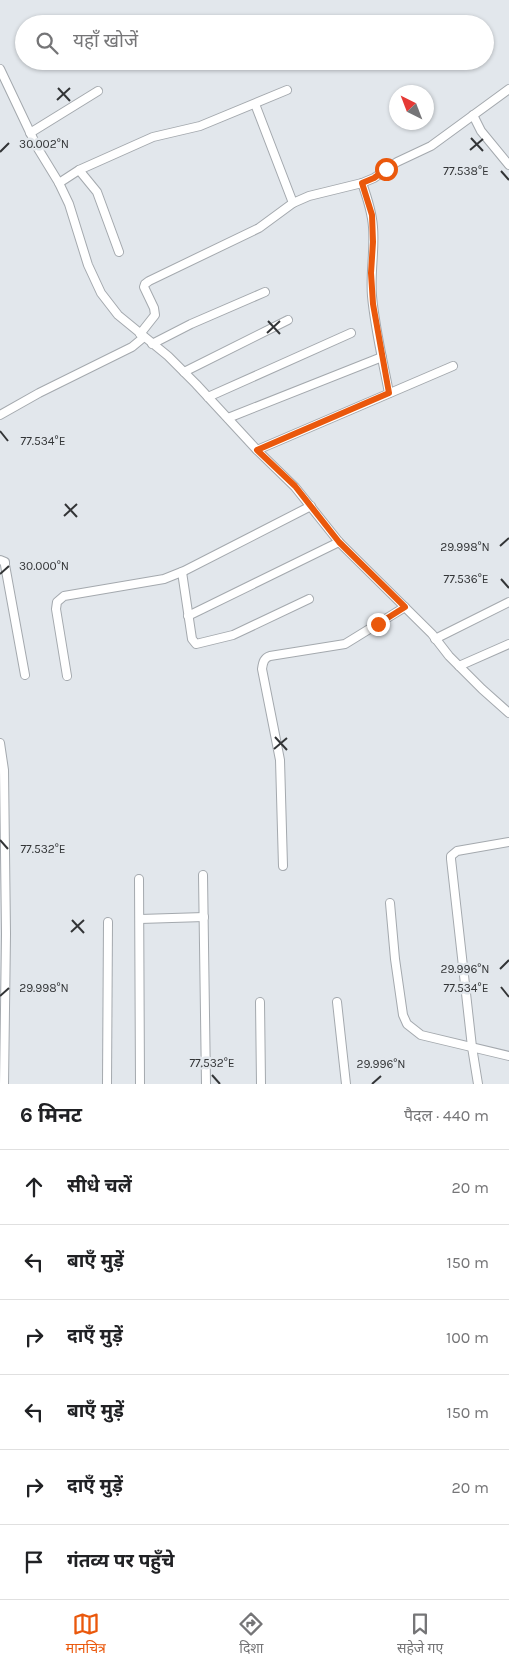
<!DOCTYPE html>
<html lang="hi">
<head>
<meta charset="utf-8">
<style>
	:root { --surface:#fff; --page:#f2f2f2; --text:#202124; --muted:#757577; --line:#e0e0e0; --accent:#ea580c }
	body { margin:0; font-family:Karla,"Noto Sans Devanagari",sans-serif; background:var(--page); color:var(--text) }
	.compass { position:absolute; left:389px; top:85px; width:45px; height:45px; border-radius:50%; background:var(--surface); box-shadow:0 1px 4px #0004; rotate:318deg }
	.stop { position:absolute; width:15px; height:15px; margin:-11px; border:4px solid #ea580c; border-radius:50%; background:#fff }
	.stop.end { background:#ea580c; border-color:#fff; box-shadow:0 1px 5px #0008 }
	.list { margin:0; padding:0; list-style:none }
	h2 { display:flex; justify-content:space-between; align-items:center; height:65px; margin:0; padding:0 20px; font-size:21px }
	h2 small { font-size:16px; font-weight:400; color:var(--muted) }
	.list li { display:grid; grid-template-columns:32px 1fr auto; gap:15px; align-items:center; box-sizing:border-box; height:75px; padding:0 20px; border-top:1px solid var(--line) }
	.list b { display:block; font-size:19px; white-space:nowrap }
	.list em { font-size:16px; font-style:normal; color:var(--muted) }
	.icon { flex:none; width:28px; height:28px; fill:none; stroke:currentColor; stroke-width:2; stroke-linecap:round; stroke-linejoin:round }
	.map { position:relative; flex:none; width:509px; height:1084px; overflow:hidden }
	.search { position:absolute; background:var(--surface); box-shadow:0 1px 4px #0004; left:15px; right:15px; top:15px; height:55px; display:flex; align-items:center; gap:12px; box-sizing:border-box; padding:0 18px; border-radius:28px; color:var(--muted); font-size:19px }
	.sheet { height:515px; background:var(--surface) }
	nav { display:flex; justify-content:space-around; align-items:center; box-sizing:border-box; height:70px; border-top:1px solid var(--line); background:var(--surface); font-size:14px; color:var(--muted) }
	nav a { display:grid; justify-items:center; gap:2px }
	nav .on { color:var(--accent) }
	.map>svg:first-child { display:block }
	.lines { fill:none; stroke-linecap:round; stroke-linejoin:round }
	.street-casing { stroke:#a4a9ae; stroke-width:10 }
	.street { stroke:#fff; stroke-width:8 }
	.route { stroke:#ea580c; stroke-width:6 }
	.ticks { fill:none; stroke:#333537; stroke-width:2 }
	.ticks-label { font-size:12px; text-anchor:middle; fill:#333537; stroke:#e2e7ec; stroke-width:5; stroke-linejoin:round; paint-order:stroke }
</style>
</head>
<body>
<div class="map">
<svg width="509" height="1084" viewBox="0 0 509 1084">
	<rect width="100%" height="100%" fill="#e2e7ec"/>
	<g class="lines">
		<defs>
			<g id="street">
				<polyline points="0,69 37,147 59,183 69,204 88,265 101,293 118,315 168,356 196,384 257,450 295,487 339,542 432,634 449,656 482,689 509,713"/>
				<polyline points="255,104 293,203"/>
				<polyline points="473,115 481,131 509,165"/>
				<polyline points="30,133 98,91"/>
				<polyline points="79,170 97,192 119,252"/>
				<polyline points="59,183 79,170 153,137 200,126 287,90"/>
				<path d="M 362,183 C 367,197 372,212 373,227 C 375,250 370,273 372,296 C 375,329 383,361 389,393"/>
				<polyline points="140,334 155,315 154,308 144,287 145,284 149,281 259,228 293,203 309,196 362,183 374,178 397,162 431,146 509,89"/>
				<polyline points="152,344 191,324 265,292"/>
				<polyline points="184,372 288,320"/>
				<polyline points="208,397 351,333"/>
				<polyline points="0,415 39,393 132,347 144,337"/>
				<polyline points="228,418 382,357"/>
				<polyline points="257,450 453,366"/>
				<polyline points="0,560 5,562 5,565 25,675"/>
				<polyline points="182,572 192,639 196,644 233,635 309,599"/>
				<polyline points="188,616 339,542"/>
				<polyline points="435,639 509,602"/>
				<polyline points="459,666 509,644"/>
				<polyline points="67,676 56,609 57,602 64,596 164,579 184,571 311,506"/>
				<polyline points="0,743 4,770 6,934 4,1084"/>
				<path d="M 283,866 L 280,760 L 262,669 C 263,662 264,658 270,656 L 345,644 L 405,607"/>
				<polyline points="203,875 206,1084"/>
				<polyline points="139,879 140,1084"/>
				<polyline points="390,903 395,959 403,1015 407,1024 421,1035 509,1056"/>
				<polyline points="140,919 204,917"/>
				<polyline points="260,1002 261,1084"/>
				<polyline points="337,1002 346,1084"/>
				<polyline points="107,1084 108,922"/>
				<polyline points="478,1084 472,1047 451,859 451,856 457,851 509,842"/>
			</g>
		</defs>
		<use href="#street" class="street-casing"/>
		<use href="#street" class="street"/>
	</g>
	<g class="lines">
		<polyline class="route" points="378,624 405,607 339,542 295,486 257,450 389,393 373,304 371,273 373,242 372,215 362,183 374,178 386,169"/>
	</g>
	<path class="ticks" d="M 58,88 L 70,101M 57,100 L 70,88M 471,138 L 483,151M 470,150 L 483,139M 0,152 L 9,143M 501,171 L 509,180M 268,321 L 280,334M 267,333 L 280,321M 0,431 L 8,441M 65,504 L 77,517M 64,516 L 77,504M 500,546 L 509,538M 0,574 L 9,566M 501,579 L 509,588M 275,737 L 287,750M 274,749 L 287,738M 0,840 L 8,849M 72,920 L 84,933M 71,932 L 84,920M 500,969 L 509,960M 501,987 L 509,997M 0,996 L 9,988M 212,1075 L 220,1084M 372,1084 L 381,1076"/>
	<g class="ticks-label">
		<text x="44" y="148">30.002°N</text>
		<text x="466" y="175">77.538°E</text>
		<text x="43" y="445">77.534°E</text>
		<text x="465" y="551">29.998°N</text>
		<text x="44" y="570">30.000°N</text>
		<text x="466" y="583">77.536°E</text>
		<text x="43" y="853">77.532°E</text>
		<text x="465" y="973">29.996°N</text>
		<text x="466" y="992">77.534°E</text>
		<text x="44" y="992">29.998°N</text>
		<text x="212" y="1067">77.532°E</text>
		<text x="381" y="1068">29.996°N</text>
	</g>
</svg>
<svg class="compass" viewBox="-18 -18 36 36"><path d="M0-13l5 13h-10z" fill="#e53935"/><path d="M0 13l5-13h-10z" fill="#757577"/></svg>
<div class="stop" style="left:386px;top:169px"></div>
<div class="stop end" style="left:378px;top:624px"></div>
<div class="search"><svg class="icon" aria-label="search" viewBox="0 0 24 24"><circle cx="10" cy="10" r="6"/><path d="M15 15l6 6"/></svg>यहाँ खोजें</div>
</div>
<section class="sheet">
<h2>6 मिनट<small>पैदल · 440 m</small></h2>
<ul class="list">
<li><svg class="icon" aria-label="ahead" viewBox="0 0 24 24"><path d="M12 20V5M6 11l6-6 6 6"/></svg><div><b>सीधे चलें</b></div><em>20 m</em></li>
<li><svg class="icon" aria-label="left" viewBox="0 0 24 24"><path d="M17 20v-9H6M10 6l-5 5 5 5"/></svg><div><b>बाएँ मुड़ें</b></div><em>150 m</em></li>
<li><svg class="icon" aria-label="right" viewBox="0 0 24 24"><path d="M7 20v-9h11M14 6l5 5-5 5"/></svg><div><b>दाएँ मुड़ें</b></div><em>100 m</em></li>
<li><svg class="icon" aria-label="left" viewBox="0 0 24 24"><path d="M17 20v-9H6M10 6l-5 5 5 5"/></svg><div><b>बाएँ मुड़ें</b></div><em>150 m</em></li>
<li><svg class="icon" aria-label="right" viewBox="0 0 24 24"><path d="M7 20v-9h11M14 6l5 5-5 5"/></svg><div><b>दाएँ मुड़ें</b></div><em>20 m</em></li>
<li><svg class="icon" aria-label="arrive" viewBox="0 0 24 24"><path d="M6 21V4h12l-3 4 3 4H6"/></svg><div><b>गंतव्य पर पहुँचे</b></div></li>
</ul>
</section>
<nav>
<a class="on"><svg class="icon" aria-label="map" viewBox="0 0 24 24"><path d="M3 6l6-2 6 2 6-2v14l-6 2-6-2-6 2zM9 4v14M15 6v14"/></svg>मानचित्र</a>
<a><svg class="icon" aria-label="directions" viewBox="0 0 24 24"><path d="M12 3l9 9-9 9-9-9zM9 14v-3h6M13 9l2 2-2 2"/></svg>दिशा</a>
<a><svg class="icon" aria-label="saved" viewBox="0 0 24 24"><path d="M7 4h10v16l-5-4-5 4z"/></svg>सहेजे गए</a>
</nav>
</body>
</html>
